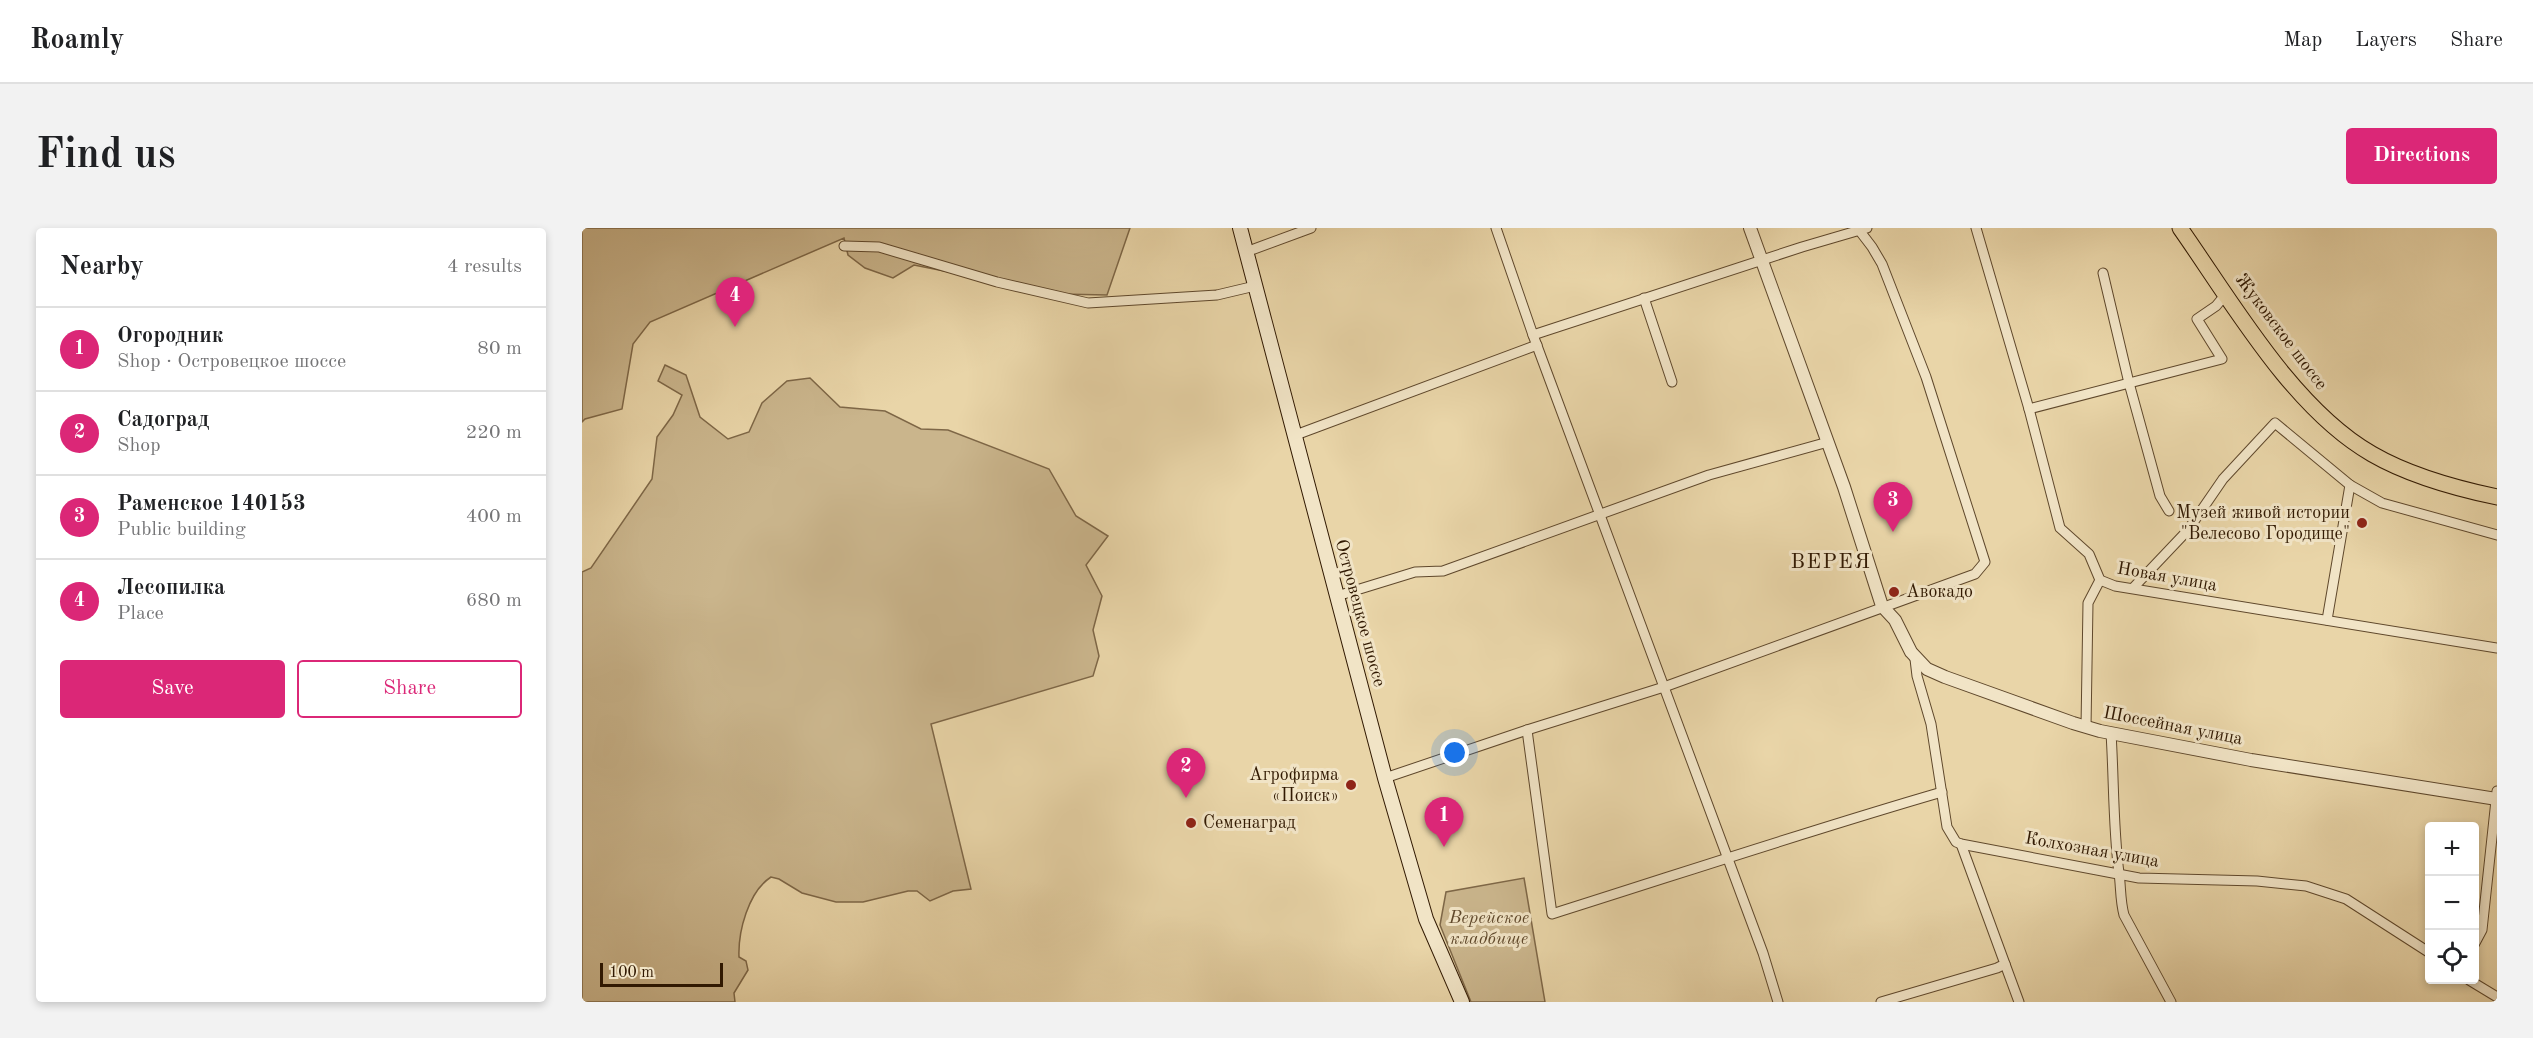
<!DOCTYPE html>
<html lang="en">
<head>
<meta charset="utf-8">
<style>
	:root { --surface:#fff; --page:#f2f2f2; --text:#202124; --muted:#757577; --line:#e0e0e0; --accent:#db2777 }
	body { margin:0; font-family:"Old Standard TT",serif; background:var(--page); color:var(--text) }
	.controls { position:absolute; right:18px; bottom:18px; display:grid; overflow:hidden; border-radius:6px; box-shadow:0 3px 9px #0003 }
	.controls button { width:54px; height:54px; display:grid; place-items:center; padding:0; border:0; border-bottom:2px solid var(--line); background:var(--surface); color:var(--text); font:30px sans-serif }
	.scale { position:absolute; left:18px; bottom:15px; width:123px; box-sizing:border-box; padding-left:6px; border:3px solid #311902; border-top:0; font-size:16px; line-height:21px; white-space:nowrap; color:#311902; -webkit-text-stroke:4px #f1e4c6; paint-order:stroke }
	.you { position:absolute; left:873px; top:525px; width:21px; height:21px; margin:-15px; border:4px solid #fff; border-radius:50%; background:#1a73e8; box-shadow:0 0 0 9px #1a73e833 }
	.badge { display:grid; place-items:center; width:39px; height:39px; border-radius:50%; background:var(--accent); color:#fff; font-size:20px; font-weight:700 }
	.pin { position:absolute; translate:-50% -50px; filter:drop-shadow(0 2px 3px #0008) }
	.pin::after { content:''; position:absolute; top:32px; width:21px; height:18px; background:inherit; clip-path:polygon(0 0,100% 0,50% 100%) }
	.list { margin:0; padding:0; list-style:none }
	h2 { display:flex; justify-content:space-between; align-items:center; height:78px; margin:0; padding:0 24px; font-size:26px }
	h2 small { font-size:20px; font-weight:400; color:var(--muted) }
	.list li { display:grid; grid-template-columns:39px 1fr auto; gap:18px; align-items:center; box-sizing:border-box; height:84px; padding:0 24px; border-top:2px solid var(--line) }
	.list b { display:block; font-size:22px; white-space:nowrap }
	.list p { margin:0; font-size:20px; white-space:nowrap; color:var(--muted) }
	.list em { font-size:20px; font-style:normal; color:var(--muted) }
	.actions { display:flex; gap:12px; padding:18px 24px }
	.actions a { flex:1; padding:14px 0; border:2px solid var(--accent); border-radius:6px; text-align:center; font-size:21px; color:var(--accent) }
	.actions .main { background:var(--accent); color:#fff }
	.icon { flex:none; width:33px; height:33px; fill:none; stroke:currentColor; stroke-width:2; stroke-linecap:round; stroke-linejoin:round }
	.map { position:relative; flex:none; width:1915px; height:774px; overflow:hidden; border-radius:6px }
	header { display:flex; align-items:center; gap:36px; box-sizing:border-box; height:84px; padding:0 30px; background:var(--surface); border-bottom:2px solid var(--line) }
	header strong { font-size:28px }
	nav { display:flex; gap:33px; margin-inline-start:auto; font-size:21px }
	.intro { display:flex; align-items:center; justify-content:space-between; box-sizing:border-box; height:144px; padding:0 36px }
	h1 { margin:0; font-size:42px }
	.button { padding:15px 27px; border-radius:6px; background:var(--accent); color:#fff; font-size:21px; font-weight:700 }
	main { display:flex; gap:36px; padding:0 36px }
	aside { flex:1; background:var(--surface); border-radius:6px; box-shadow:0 3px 9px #0003 }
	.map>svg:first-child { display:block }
	.green { fill:#cab58c; stroke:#7e6747; stroke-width:1.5 }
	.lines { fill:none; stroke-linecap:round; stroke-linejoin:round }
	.minor-casing { stroke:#5f482c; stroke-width:11 }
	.tertiary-casing { stroke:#5f482c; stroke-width:14 }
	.secondary-casing { stroke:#311902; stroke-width:16 }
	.primary-casing { stroke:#311902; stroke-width:17 }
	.minor { stroke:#f1e4c6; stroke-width:9 }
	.tertiary { stroke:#f1e4c6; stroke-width:12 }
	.secondary { stroke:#f1e4c6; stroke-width:14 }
	.primary { stroke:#e9d5a8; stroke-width:15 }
	.poi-dot { fill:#8f2418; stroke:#f1e4c6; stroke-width:2 }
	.labels { text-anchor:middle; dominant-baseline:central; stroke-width:6; stroke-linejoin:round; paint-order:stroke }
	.street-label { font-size:18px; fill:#311902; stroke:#f1e4c6 }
	.poi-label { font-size:18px; fill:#311902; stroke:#f1e4c6; text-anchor:end }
	.park-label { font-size:18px; font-style:italic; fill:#5f482b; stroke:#f1e4c6 }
	.quarter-label { font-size:21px; letter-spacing:1.5px; fill:#311902; stroke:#f1e4c6 }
</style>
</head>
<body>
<header>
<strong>Roamly</strong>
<nav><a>Map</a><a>Layers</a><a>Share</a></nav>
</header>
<div class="intro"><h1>Find us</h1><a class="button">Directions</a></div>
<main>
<aside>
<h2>Nearby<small>4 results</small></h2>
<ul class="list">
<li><span class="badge">1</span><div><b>Огородник</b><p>Shop · Островецкое шоссе</p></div><em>80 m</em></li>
<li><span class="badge">2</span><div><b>Садоград</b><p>Shop</p></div><em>220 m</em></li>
<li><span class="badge">3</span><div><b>Раменское 140153</b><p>Public building</p></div><em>400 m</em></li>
<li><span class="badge">4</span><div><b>Лесопилка</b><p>Place</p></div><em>680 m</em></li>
</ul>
<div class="actions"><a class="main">Save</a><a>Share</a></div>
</aside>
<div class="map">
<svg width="1915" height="774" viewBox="0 0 1915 774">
	<rect width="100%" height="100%" fill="#e9d5a8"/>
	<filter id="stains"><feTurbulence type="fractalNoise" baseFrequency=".00333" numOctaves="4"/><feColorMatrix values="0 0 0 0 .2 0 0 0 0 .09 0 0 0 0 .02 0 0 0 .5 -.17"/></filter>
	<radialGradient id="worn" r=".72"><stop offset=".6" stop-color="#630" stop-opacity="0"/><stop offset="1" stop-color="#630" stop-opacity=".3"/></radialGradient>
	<g class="green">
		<polygon points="0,0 548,0 525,67 477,66 332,37 311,50 283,40 266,27 262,10 68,94 51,116 40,181 3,191 0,194"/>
		<path d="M 83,137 L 104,147 L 118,189 L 146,211 L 167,204 L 180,175 L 205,153 L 228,150 L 258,179 L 303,183 L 339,201 L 366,202 L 467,241 L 494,288 L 526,308 L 504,337 L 520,368 L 511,402 L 517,428 L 511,448 L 349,496 L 389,661 L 371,663 L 348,673 L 335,663 L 326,663 L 281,674 L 254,674 L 220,665 L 197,651 L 189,649 C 166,664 156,704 157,729 L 164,733 L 166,742 L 152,765 L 153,774 L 0,774 L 0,344 L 9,340 L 70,251 L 75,209 L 91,187 L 100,167 L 76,153 Z"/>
		<polygon points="942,650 963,774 889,774 858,697 864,664"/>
	</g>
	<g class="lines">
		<defs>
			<g id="minor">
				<polyline points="914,0 951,107 1181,725 1196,774"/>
				<polyline points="1394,0 1447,181 1478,300 1507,326 1518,352 1533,358 1915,420"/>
				<polyline points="262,18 297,19 415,54 506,75 635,67 673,58"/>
				<polyline points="664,24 729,0"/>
				<polyline points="1521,45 1547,155 1578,268 1587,283"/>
				<polyline points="1062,70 1090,154"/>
				<polyline points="951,107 1220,19 1285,0"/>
				<polyline points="1447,181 1640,131 1615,91 1634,78 1644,66"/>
				<polyline points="711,208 955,117"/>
				<polyline points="1551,360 1606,302 1641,251 1693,195 1768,257 1800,275 1915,307"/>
				<polyline points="755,368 833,344 861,343 1127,247 1246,214"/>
				<polyline points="1745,392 1768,257"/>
				<polyline points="1333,431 1335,448 1349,496 1365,599 1374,614 1379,616 1557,650 1675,653 1724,658 1764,671 1848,725"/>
				<polyline points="1504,499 1506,375 1518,352"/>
				<path d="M 945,502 L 970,686 C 1100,645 1229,602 1360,564"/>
				<path d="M 1529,505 C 1532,552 1531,599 1537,645 C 1539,659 1538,672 1542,687 L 1589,774"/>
				<polyline points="803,550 945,502 1082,459 1393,346 1403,334 1344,149 1300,36 1290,19 1277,2"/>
				<polyline points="1892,717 1900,702 1915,563"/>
				<polyline points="1423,736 1437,774"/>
				<polyline points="1887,752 1915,769"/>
				<polyline points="1299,774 1415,740 1423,736 1379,616"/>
			</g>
			<polyline id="tertiary" points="1168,0 1262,259 1300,378 1313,392 1329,424 1345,441 1363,449 1491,495 1518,503 1669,532 1915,571"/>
			<polyline id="secondary" points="658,0 803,550 844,691 880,774"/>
			<path id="primary" d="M 1598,0 C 1650,74 1711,181 1790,226 C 1828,248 1872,260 1915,269"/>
		</defs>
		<use href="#minor" class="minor-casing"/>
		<use href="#tertiary" class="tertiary-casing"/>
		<use href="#secondary" class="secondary-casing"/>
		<use href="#primary" class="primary-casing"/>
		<use href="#minor" class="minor"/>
		<use href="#tertiary" class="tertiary"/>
		<use href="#secondary" class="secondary"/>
		<use href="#primary" class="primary"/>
	</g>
	<g class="poi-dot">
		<circle cx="1780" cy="295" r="6"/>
		<circle cx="1312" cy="364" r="6"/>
		<circle cx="769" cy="557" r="6"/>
		<circle cx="609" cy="595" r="6"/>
	</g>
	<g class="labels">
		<g class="street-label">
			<text transform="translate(1699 104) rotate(53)">Жуковское шоссе</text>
			<text transform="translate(1585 349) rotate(10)">Новая улица</text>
			<text transform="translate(778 385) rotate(75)">Островецкое шоссе</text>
			<text transform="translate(1591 498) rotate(11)">Шоссейная улица</text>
			<text transform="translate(1510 622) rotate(10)">Колхозная улица</text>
		</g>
		<g class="poi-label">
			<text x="1768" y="285">Музей живой истории<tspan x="1768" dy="21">"Велесово Городище"</tspan></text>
			<text x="1324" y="364" text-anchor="start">Авокадо</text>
			<text x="757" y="547">Агрофирма<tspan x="757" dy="21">«Поиск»</tspan></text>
			<text x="621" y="595" text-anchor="start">Семенаград</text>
		</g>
		<g class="park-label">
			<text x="907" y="690">Верейское<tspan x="907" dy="21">кладбище</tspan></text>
		</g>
		<g class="quarter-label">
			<text x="1249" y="334">ВЕРЕЯ</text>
		</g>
	</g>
	<rect width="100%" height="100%" filter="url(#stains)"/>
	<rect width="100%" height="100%" fill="url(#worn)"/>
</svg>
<div class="controls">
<button>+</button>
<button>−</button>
<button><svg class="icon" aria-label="locate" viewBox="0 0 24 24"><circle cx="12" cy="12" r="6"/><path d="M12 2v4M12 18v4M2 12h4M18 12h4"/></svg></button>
</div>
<div class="scale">100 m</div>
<div class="you"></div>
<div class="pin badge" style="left:862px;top:619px">1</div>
<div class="pin badge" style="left:604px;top:570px">2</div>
<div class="pin badge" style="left:1311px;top:304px">3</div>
<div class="pin badge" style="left:153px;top:99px">4</div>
</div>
</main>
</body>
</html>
